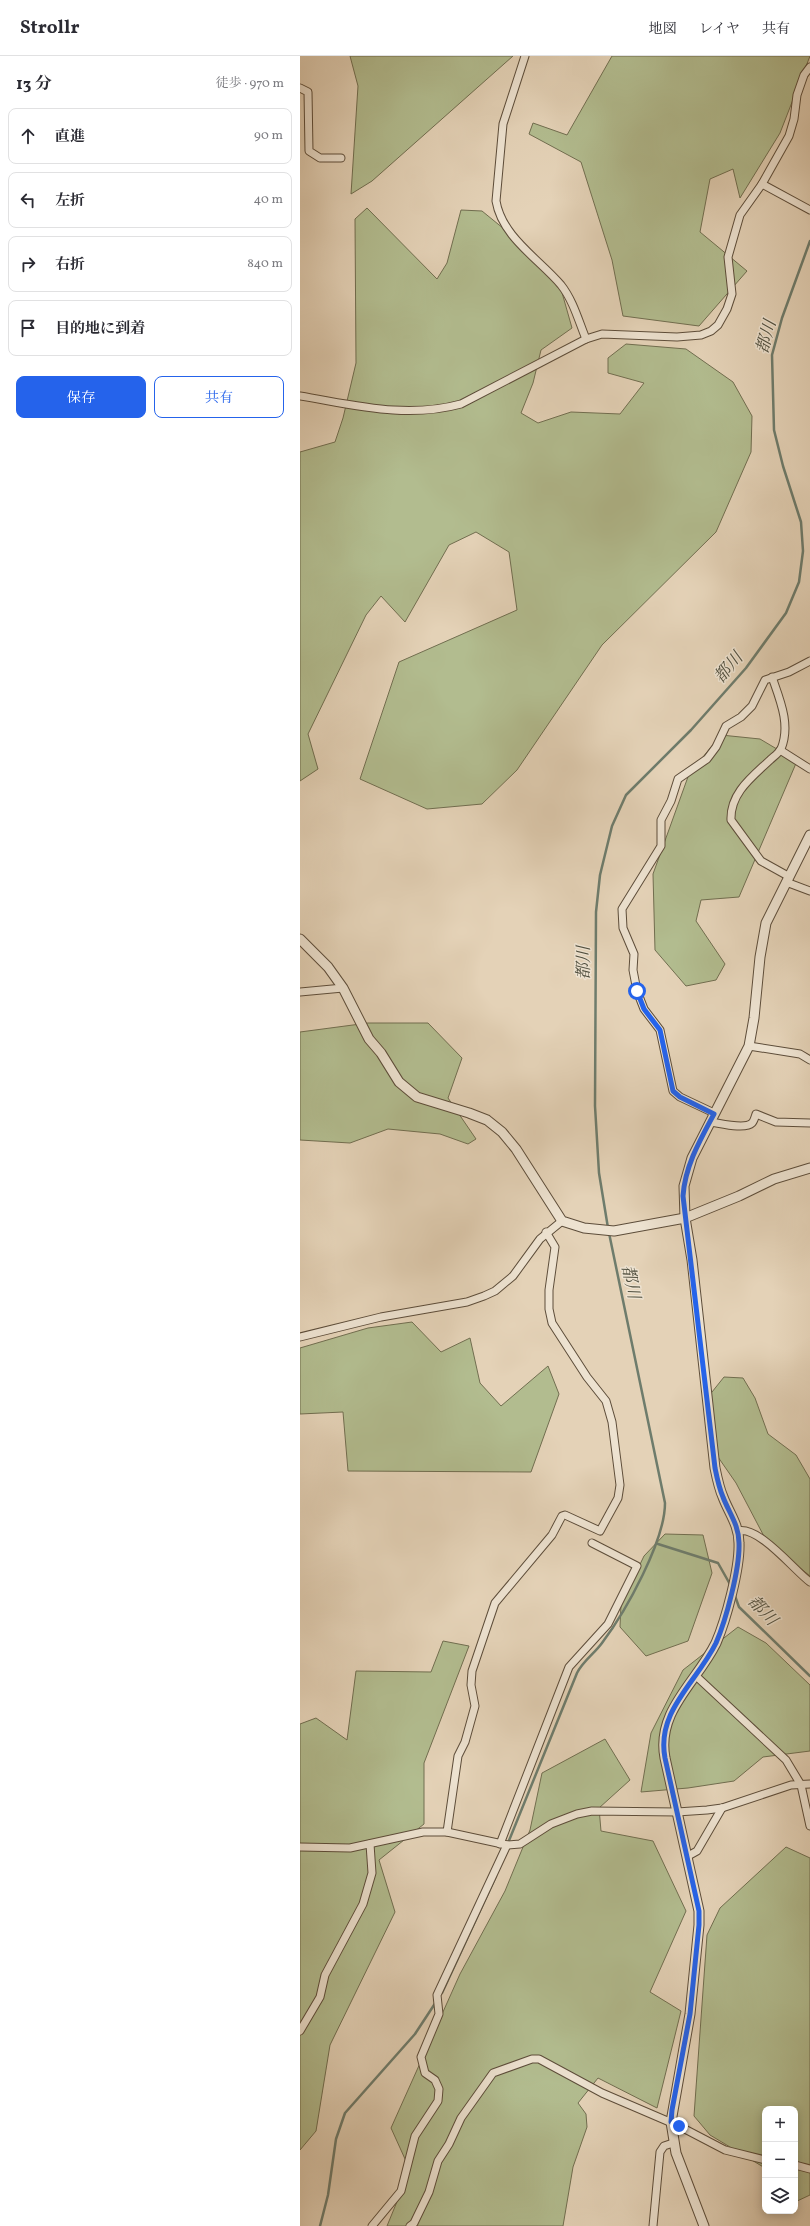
<!DOCTYPE html>
<html lang="ja">
<head>
<meta charset="utf-8">
<style>
	:root { --surface:#fff; --page:#f7f7f7; --text:#2b2b33; --muted:#7c7c81; --line:#e1e1e2; --accent:#2563eb }
	body { margin:0; font-family:Vollkorn,"Noto Serif JP",serif; background:var(--page); color:var(--text) }
	.controls { position:absolute; right:12px; bottom:12px; display:grid; overflow:hidden; border-radius:8px; box-shadow:0 2px 10px #0003 }
	.controls button { width:36px; height:36px; display:grid; place-items:center; padding:0; border:0; border-bottom:1px solid var(--line); background:var(--surface); color:var(--text); font:20px sans-serif }
	.stop { position:absolute; width:12px; height:12px; margin:-9px; border:3px solid #2563eb; border-radius:50%; background:#fff }
	.stop.end { background:#2563eb; border-color:#fff; box-shadow:0 1px 4px #0008 }
	.list { margin:0; padding:0; list-style:none }
	h2 { display:flex; justify-content:space-between; align-items:center; height:52px; margin:0; padding:0 16px; font-size:17px }
	h2 small { font-size:13px; font-weight:400; color:var(--muted) }
	.list li { display:grid; grid-template-columns:26px 1fr auto; gap:12px; align-items:center; box-sizing:border-box; height:56px; margin:0 8px 8px; padding:0 8px; border:1px solid var(--line); border-radius:8px }
	.list b { display:block; font-size:15px; white-space:nowrap }
	.list em { font-size:13px; font-style:normal; color:var(--muted) }
	.actions { display:flex; gap:8px; padding:12px 16px }
	.actions a { flex:1; padding:9px 0; border:1px solid var(--accent); border-radius:8px; text-align:center; font-size:14px; color:var(--accent) }
	.actions .main { background:var(--accent); color:#fff }
	.icon { flex:none; width:22px; height:22px; fill:none; stroke:currentColor; stroke-width:2; stroke-linecap:round; stroke-linejoin:round }
	.map { position:relative; flex:none; width:510px; height:2170px; overflow:hidden }
	header { display:flex; align-items:center; gap:24px; box-sizing:border-box; height:56px; padding:0 20px; background:var(--surface); border-bottom:1px solid var(--line) }
	header strong { font-size:19px }
	nav { display:flex; gap:22px; margin-inline-start:auto; font-size:14px }
	main { display:flex }
	aside { flex:1; background:var(--surface) }
	.map>svg:first-child { display:block }
	.green { fill:#b2bc8f; stroke:#716e50 }
	.lines { fill:none; stroke-linecap:round; stroke-linejoin:round }
	.stream { stroke:#6e7c6c; stroke-width:2.5 }
	.minor-casing { stroke:#5d4d3a; stroke-width:9 }
	.tertiary-casing { stroke:#5d4d3a; stroke-width:11 }
	.minor { stroke:#ede2d0; stroke-width:7 }
	.tertiary { stroke:#ede2d0; stroke-width:9 }
	.route { stroke:#2563eb; stroke-width:5 }
	.labels { text-anchor:middle; dominant-baseline:central; stroke-width:3; stroke-linejoin:round; paint-order:stroke }
	.water-label { font-size:17px; font-style:italic; fill:#4f4e3e; stroke:#ede2d0 }
</style>
</head>
<body>
<header>
<strong>Strollr</strong>
<nav><a>地図</a><a>レイヤ</a><a>共有</a></nav>
</header>
<main>
<aside>
<h2>13 分<small>徒歩 · 970 m</small></h2>
<ul class="list">
<li><svg class="icon" aria-label="ahead" viewBox="0 0 24 24"><path d="M12 20V5M6 11l6-6 6 6"/></svg><div><b>直進</b></div><em>90 m</em></li>
<li><svg class="icon" aria-label="left" viewBox="0 0 24 24"><path d="M17 20v-9H6M10 6l-5 5 5 5"/></svg><div><b>左折</b></div><em>40 m</em></li>
<li><svg class="icon" aria-label="right" viewBox="0 0 24 24"><path d="M7 20v-9h11M14 6l5 5-5 5"/></svg><div><b>右折</b></div><em>840 m</em></li>
<li><svg class="icon" aria-label="arrive" viewBox="0 0 24 24"><path d="M6 21V4h12l-3 4 3 4H6"/></svg><div><b>目的地に到着</b></div></li>
</ul>
<div class="actions"><a class="main">保存</a><a>共有</a></div>
</aside>
<div class="map">
<svg width="510" height="2170" viewBox="0 0 510 2170">
	<rect width="100%" height="100%" fill="#e4d2b7"/>
	<filter id="stains"><feTurbulence type="fractalNoise" baseFrequency=".005" numOctaves="4"/><feColorMatrix values="0 0 0 0 .2 0 0 0 0 .09 0 0 0 0 .02 0 0 0 .5 -.17"/></filter>
	<radialGradient id="worn" r=".72"><stop offset=".6" stop-color="#630" stop-opacity="0"/><stop offset="1" stop-color="#630" stop-opacity=".3"/></radialGradient>
	<g class="green">
		<polygon points="50,0 213,0 72,125 51,138 58,30"/>
		<polygon points="312,0 510,0 480,77 440,142 433,113 410,123 400,176 447,215 399,270 323,260 312,204 281,106 229,78 233,67 267,79"/>
		<polygon points="67,152 137,223 147,207 161,154 182,155 220,186 259,226 272,272 241,294 233,327 221,357 238,367 271,356 320,358 344,327 308,317 308,302 326,288 386,293 433,326 452,360 451,396 416,476 302,589 217,714 182,748 127,753 60,723 99,606 217,554 209,496 176,476 149,489 105,566 81,540 66,559 8,678 18,713 0,725 0,396 35,386 43,362 56,307 55,163"/>
		<polygon points="421,679 460,683 497,705 439,841 401,844 396,865 425,908 416,924 386,930 355,894 353,818 389,718"/>
		<polygon points="68,967 128,967 162,1002 148,1042 176,1083 168,1088 140,1078 88,1073 50,1087 0,1084 0,976"/>
		<polygon points="112,1266 141,1296 170,1282 180,1327 201,1350 248,1310 259,1338 231,1416 48,1415 43,1356 0,1358 0,1292 68,1272"/>
		<polygon points="424,1321 443,1322 455,1342 468,1378 496,1399 510,1423 510,1520 467,1486 436,1427 418,1401 408,1341"/>
		<polygon points="365,1478 403,1479 412,1517 388,1585 346,1600 320,1571 321,1548 344,1500"/>
		<polygon points="438,1571 466,1587 510,1629 510,1695 463,1701 434,1725 388,1732 341,1736 351,1677 383,1614"/>
		<polygon points="143,1585 169,1590 124,1707 124,1768 79,1804 95,1856 30,1989 16,2075 0,2094 0,1668 16,1662 47,1684 56,1615 131,1616"/>
		<polygon points="305,1683 330,1724 299,1752 301,1775 353,1785 386,1855 350,1936 381,1955 357,2052 298,2022 278,2047 286,2058 287,2071 273,2111 263,2170 87,2170 110,2114 91,2072 160,1918 205,1835 230,1774 242,1717"/>
		<polygon points="486,1791 510,1802 510,2139 495,2146 495,2053 465,2053 465,2112 410,2079 394,2060 407,1879 420,1852"/>
	</g>
	<g class="lines">
		<g class="stream">
			<polyline points="308,1172 299,1117 295,1050 296,856 300,819 312,770 326,739 391,674 446,612 486,557 499,526 503,495 501,466 483,410 474,374 472,299 482,262 510,185"/>
			<polyline points="358,1488 418,1507 431,1530"/>
			<polyline points="435,1540 439,1551 510,1620"/>
			<path d="M 208,1787 L 277,1617 C 283,1605 294,1598 302,1587 C 326,1555 365,1485 365,1447 L 309,1177"/>
			<polyline points="142,1937 196,1820"/>
			<polyline points="20,2170 28,2139 36,2083 45,2057 115,1978 136,1946"/>
		</g>
		<defs>
			<g id="minor">
				<path d="M 225,0 L 203,68 L 196,145 C 202,181 239,203 261,229 C 273,244 279,266 286,283"/>
				<polyline points="0,32 8,36 9,95 20,102 41,102"/>
				<polyline points="462,128 510,154"/>
				<path d="M 0,340 C 55,349 106,363 161,348 L 286,283 L 302,278 L 377,281 L 401,279 L 411,275 L 418,269 L 427,253 L 432,238 L 428,201 L 440,159 L 462,128 L 489,80 L 494,63 L 497,39 L 504,19 L 510,11"/>
				<path d="M 472,621 C 480,644 491,669 481,693 C 479,697 473,701 470,704 C 452,721 430,737 431,764 L 461,805 L 488,820"/>
				<polyline points="480,694 510,713"/>
				<polyline points="486,826 510,835"/>
				<polyline points="0,936 43,932"/>
				<polyline points="449,990 500,998 510,1004"/>
				<polyline points="414,1057 380,1041 373,1035 360,974 344,953 337,935 333,914 334,898 323,872 322,853 361,790 361,764 371,745 378,723 407,703 416,691 426,670 441,661 452,650 465,624 489,616 510,605"/>
				<path d="M 410,1066 C 419,1067 445,1074 452,1067 C 454,1065 455,1061 456,1058 L 476,1066 L 510,1067"/>
				<polyline points="0,1281 81,1261 167,1246 184,1240 195,1235 213,1220 240,1183 262,1165"/>
				<path d="M 438,1475 C 459,1470 493,1513 510,1526"/>
				<polyline points="396,1620 486,1704 501,1729 510,1770"/>
				<polyline points="147,1776 158,1700 165,1686 175,1650 171,1629 172,1615 195,1547 252,1479 262,1460 265,1459 300,1475 318,1442 320,1429 312,1366 306,1345 287,1321 252,1267 249,1253 249,1234 255,1191 246,1176"/>
				<polyline points="200,1788 269,1611 308,1568 337,1510 292,1487"/>
				<polyline points="0,1791 50,1792 123,1776 147,1776 207,1789 220,1788 251,1768 277,1758 292,1755 377,1756 407,1754 422,1752 491,1729 510,1728"/>
				<polyline points="388,1800 397,1795 422,1752"/>
				<polyline points="0,1975 20,1941 25,1919 63,1848 72,1817 70,1788"/>
				<polyline points="495,2109 510,2113"/>
				<polyline points="72,2170 101,2135 115,2080 138,2045 139,2033 135,2024 125,2017 121,2001 139,1958 137,1939 207,1789"/>
				<polyline points="110,2170 114,2167 129,2136 138,2105 149,2088 161,2062 193,2017 232,2003 239,2003 302,2037 379,2070 425,2094 465,2104"/>
				<polyline points="353,2170 360,2096 364,2090 373,2087"/>
			</g>
			<g id="tertiary">
				<polyline points="0,883 28,911 43,932 69,983 81,997 99,1026 117,1041 169,1057 187,1064 202,1076 216,1093 262,1165 284,1172 314,1175 385,1162 439,1140 474,1123 510,1112"/>
				<path d="M 404,2170 L 376,2097 L 371,2066 L 390,1958 L 399,1869 L 399,1855 L 365,1702 C 356,1655 397,1626 416,1587 C 426,1564 440,1512 439,1487 C 439,1469 429,1457 423,1441 C 419,1432 417,1422 415,1412 L 392,1204 L 385,1162 L 384,1130 L 392,1102 L 449,990 L 454,962 L 460,901 L 466,867 L 510,779"/>
			</g>
		</defs>
		<use href="#minor" class="minor-casing"/>
		<use href="#tertiary" class="tertiary-casing"/>
		<use href="#minor" class="minor"/>
		<use href="#tertiary" class="tertiary"/>
	</g>
	<g class="lines">
		<path class="route" d="M 337,935 L 344,953 L 360,974 L 373,1035 L 380,1041 L 414,1058 C 400,1084 385,1110 383,1140 L 415,1412 C 417,1422 419,1432 423,1441 C 429,1457 439,1469 439,1487 C 440,1512 426,1564 416,1587 C 397,1626 356,1655 365,1702 L 399,1855 L 399,1869 L 390,1958 L 372,2054 L 371,2066 L 379,2070"/>
	</g>
	<g class="labels">
		<g class="water-label">
			<text transform="translate(467 281) rotate(-75)">都川</text>
			<text transform="translate(429 612) rotate(-50)">都川</text>
			<text transform="translate(284 907) rotate(-90)">都川</text>
			<text transform="translate(330 1226) rotate(78)">都川</text>
			<text transform="translate(462 1555) rotate(47)">都川</text>
		</g>
	</g>
	<rect width="100%" height="100%" filter="url(#stains)"/>
	<rect width="100%" height="100%" fill="url(#worn)"/>
</svg>
<div class="controls">
<button>+</button>
<button>−</button>
<button><svg class="icon" aria-label="layers" viewBox="0 0 24 24"><path d="M12 4l9 5-9 5-9-5zM3 14l9 5 9-5"/></svg></button>
</div>
<div class="stop" style="left:337px;top:935px"></div>
<div class="stop end" style="left:379px;top:2070px"></div>
</div>
</main>
</body>
</html>
